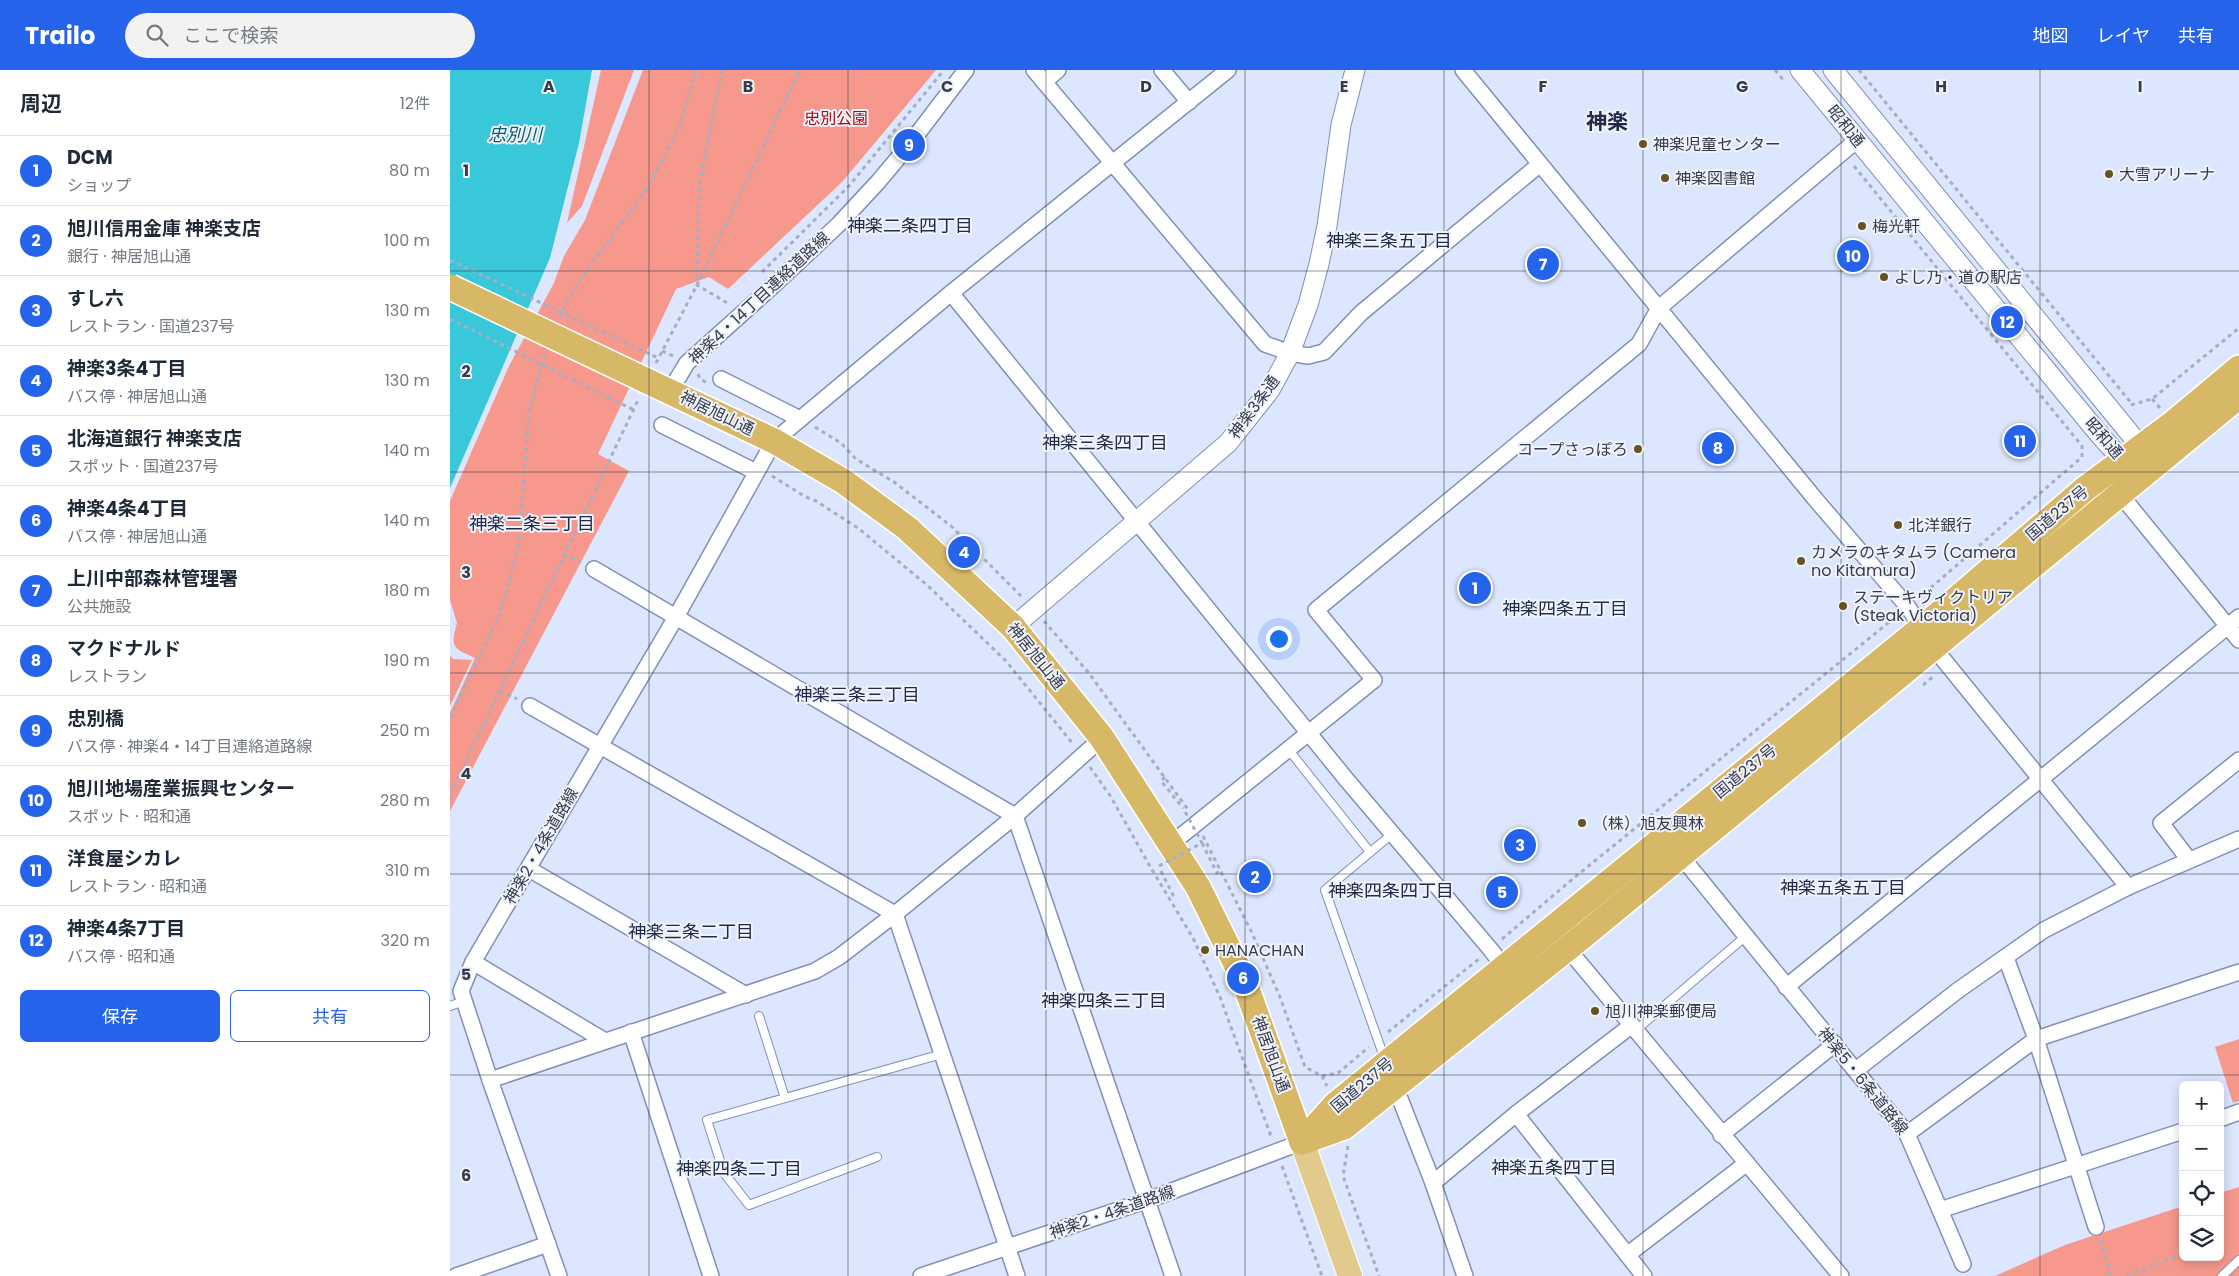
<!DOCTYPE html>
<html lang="ja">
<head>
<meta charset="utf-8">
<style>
	:root { --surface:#fff; --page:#f2f2f3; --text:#1f2937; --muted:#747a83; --line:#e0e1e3; --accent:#2563eb }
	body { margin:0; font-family:Poppins,"Noto Sans JP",sans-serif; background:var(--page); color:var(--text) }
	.controls { position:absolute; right:15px; bottom:15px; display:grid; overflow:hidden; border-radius:8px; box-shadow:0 2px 12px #0003 }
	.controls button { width:45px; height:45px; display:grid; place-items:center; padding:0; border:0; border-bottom:1px solid var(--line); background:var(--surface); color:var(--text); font:25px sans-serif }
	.you { position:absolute; left:828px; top:568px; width:18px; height:18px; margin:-12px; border:4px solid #fff; border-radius:50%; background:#1a73e8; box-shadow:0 0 0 8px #1a73e833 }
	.badge { display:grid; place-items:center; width:32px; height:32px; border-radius:50%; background:var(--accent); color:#fff; font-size:16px; font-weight:700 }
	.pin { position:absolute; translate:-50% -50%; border:2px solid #fff; box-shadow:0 1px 5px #0006 }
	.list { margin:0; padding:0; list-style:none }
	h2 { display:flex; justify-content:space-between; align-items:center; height:65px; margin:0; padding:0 20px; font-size:21px }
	h2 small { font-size:16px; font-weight:400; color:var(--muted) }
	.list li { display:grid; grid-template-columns:32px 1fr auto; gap:15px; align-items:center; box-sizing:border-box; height:70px; padding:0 20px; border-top:1px solid var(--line) }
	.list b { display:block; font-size:19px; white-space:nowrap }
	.list p { margin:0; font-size:16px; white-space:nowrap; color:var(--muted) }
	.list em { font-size:16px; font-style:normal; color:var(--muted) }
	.actions { display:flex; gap:10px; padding:15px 20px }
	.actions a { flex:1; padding:11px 0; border:1px solid var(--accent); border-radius:8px; text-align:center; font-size:18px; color:var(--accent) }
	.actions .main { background:var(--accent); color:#fff }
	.icon { flex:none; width:28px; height:28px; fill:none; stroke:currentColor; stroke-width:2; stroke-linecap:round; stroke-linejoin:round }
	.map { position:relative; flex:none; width:1789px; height:1206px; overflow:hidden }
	header { display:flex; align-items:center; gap:30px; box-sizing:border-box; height:70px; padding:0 25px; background:var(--accent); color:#fff }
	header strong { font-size:24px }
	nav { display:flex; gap:28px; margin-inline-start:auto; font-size:18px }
	.search { width:350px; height:45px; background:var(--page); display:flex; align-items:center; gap:12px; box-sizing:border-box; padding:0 18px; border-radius:28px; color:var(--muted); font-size:19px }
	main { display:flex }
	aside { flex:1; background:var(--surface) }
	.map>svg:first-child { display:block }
	.green { fill:#f6988c }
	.water { fill:#39c7da }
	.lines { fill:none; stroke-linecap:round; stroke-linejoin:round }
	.service-casing { stroke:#8290b6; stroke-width:10 }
	.minor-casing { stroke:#8290b6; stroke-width:18 }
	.tertiary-casing { stroke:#8290b6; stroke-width:21 }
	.primary-casing { stroke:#fff; stroke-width:26 }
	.trunk-casing { stroke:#fff; stroke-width:28 }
	.path { stroke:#a5aec3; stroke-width:3; stroke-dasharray:4 4; stroke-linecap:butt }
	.service { stroke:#fff; stroke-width:8 }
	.minor { stroke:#fff; stroke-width:15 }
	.tertiary { stroke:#fff; stroke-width:19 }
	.primary { stroke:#e1ca8c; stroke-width:24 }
	.trunk { stroke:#d7b866; stroke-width:25 }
	.trunk-bridge-casing { stroke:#fff; stroke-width:28; stroke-linecap:butt }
	.path-bridge { stroke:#a5aec3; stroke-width:3; stroke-dasharray:4 4; stroke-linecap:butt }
	.trunk-bridge { stroke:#d7b866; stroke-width:25 }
	.grid { fill:none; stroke:#353b4b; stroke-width:1; stroke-opacity:0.55 }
	.poi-dot { fill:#665321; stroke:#f0f3fc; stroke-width:2 }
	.labels { text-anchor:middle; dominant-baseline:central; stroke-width:4; stroke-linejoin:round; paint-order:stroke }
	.park-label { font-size:16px; fill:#a20d0f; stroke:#f0f3fc }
	.street-label { font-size:16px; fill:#353b4b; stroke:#f0f3fc }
	.poi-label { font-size:16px; fill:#353b4b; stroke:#f0f3fc; text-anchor:start }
	.water-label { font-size:18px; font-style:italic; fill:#0c5c66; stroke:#f0f3fc }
	.neighbourhood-label { font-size:18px; fill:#212c4b; stroke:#f0f3fc }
	.district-label { font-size:21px; font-weight:bold; fill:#212c4b; stroke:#f0f3fc }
	.grid-label { font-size:16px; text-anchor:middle; font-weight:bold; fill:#353b4b; stroke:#f0f3fc; stroke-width:4; stroke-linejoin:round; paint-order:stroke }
</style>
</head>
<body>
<header>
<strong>Trailo</strong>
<div class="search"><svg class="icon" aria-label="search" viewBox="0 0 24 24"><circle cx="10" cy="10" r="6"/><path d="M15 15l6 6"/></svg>ここで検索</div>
<nav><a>地図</a><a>レイヤ</a><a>共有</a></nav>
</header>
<main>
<aside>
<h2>周辺<small>12件</small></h2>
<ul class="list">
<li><span class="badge">1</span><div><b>DCM</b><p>ショップ</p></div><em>80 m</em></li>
<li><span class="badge">2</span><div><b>旭川信用金庫 神楽支店</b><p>銀行 · 神居旭山通</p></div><em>100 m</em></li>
<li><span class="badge">3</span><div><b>すし六</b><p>レストラン · 国道237号</p></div><em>130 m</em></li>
<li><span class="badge">4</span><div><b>神楽3条4丁目</b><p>バス停 · 神居旭山通</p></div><em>130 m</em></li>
<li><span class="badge">5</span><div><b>北海道銀行 神楽支店</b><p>スポット · 国道237号</p></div><em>140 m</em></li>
<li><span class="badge">6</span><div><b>神楽4条4丁目</b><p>バス停 · 神居旭山通</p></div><em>140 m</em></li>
<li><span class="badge">7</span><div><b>上川中部森林管理署</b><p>公共施設</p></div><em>180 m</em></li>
<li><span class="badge">8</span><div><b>マクドナルド</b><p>レストラン</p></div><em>190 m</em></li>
<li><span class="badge">9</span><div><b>忠別橋</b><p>バス停 · 神楽4・14丁目連絡道路線</p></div><em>250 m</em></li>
<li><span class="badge">10</span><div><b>旭川地場産業振興センター</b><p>スポット · 昭和通</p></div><em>280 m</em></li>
<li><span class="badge">11</span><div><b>洋食屋シカレ</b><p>レストラン · 昭和通</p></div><em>310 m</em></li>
<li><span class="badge">12</span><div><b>神楽4条7丁目</b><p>バス停 · 昭和通</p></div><em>320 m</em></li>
</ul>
<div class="actions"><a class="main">保存</a><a>共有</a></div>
</aside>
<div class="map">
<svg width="1789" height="1206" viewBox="0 0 1789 1206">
	<rect width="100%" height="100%" fill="#dce6fe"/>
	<g class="green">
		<polygon points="151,0 184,0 132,136 117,153"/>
		<path d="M 193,0 L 486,0 L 392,112 L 278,219 L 259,207 L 226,219 L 148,384 L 179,401 L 0,741 L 0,643 L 25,588 C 3,578 0,578 7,553 L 0,530 L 0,431 L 59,296 L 104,213 L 114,186 L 135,150 Z"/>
		<polygon points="0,585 3,589 22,590 0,636"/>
		<polygon points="1789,969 1789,1031 1783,1033 1765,977"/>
		<polygon points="1789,1117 1789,1206 1545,1206 1615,1175 1733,1136 1733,1187 1770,1187 1770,1123"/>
	</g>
	<polygon class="water" points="0,0 142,0 129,73 100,188 0,418"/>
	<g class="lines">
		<defs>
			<g id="service">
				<polyline points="838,679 920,782"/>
				<polyline points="0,936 14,931"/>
				<polyline points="309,946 335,1028"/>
				<polyline points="1186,960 1296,866"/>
				<polyline points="935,990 875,820 942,764"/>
				<polyline points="427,1087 299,1135 274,1103 257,1050 492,984"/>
				<polyline points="1772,1206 1789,1190"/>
			</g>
			<g id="minor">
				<polyline points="584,0 815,274 840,283 858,286 874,282 911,243 1090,94"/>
				<polyline points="712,0 739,32"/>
				<polyline points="1013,0 1366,430 1458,537 1484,578 1678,817"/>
				<polyline points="594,12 608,0"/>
				<polyline points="501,223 896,709 1041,880 1058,903"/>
				<polyline points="271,309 350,349"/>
				<polyline points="220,321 237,293 326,213 388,155 428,112 459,75 516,0"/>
				<polyline points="212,355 306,402"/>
				<polyline points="1665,418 1789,570"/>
				<polyline points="144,499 565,746 723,1206"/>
				<polyline points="80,636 445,844 567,1206"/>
				<polyline points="721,774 924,610 866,540 1189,274 1209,238 1407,70"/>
				<polyline points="1226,780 1457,1064 1490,1140 1733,1061"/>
				<polyline points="1739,790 1711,753 1789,690"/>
				<polyline points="79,799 296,925"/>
				<polyline points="1113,873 1391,1206"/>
				<polyline points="1556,888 1586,969 1646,1157"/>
				<polyline points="23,892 155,971"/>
				<polyline points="1336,917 1789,547"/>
				<polyline points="181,962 261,1206"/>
				<polyline points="1406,1000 1507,921 1594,860 1678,817 1789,769"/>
				<polyline points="40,1010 365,901 389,887 445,844 565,746 652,668"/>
				<polyline points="945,1016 983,1113 1015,1206"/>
				<polyline points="1066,1044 1194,1206"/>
				<polyline points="1770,1049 1789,1042"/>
				<polyline points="1457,1064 1586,969 1789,902"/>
				<polyline points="1271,1065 1385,974"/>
				<polyline points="983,1113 1066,1044 1182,955"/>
				<polyline points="1490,1140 1513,1194"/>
				<polyline points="1177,1185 1297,1093"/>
				<polyline points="6,1206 98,1174"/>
				<polyline points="109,1206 40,1010 11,921 23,892 226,547 324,371 501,223 778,0"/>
				<polyline points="471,1206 698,1130 852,1072"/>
			</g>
			<g id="tertiary">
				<polyline points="1350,0 1648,363 1673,391 1683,396"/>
				<polyline points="1383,0 1691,377 1693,389"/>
				<polyline points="563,557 778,373 820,320 840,283 858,235 869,194 877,156 891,55 905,0"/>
			</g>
			<polyline id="primary" points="852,1072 900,1206"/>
			<g id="trunk">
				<polyline points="197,311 324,371 393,411 457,458 563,557 652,668 748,817 793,908 852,1072"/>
				<polyline points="855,1071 894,1057 1133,866 1789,326"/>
				<polyline points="852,1072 885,1035 1490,543 1636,418 1722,354 1789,298"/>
			</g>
		</defs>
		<use href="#service" class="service-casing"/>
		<use href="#minor" class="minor-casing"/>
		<use href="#tertiary" class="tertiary-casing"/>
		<use href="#primary" class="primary-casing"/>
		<use href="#trunk" class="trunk-casing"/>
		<g class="path">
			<polyline points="272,0 249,118 247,215 279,234"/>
			<polyline points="1325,0 1335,12"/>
			<polyline points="1409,0 1682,334"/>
			<polyline points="1404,96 1632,376 1632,387 1470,527"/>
			<polyline points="312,202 399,116 494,0"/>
			<polyline points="110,247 117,231 139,197 195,122 230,56 246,0"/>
			<polyline points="212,281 223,286"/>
			<polyline points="206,293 247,215 350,0"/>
			<polyline points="248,304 250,309 257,313"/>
			<polyline points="1702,329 1710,338"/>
			<polyline points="1681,335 1702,329 1789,258"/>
			<polyline points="365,357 391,373 406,389 444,412 501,456 573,528"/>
			<polyline points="322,406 354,426 366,431 408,458 477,515 556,591 623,674"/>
			<polyline points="114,484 130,492"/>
			<polyline points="594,551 638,602 739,741"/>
			<polyline points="1473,615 1485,605"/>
			<polyline points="50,621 67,629"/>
			<polyline points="0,648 50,544 69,473 79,341 95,283"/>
			<polyline points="640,697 661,727 701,798 743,868 770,927 822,1069"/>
			<polyline points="715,707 711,711 733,738"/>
			<polyline points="0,725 189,328"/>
			<polyline points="753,766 802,863 830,927 855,997 872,1006 877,1016"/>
			<polyline points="752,773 767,803 770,801"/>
			<polyline points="711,801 723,825 719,828"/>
			<polyline points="1052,869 1125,807 1448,545"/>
			<polyline points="938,962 1030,888"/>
			<polyline points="872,1006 888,1003 919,977"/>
			<polyline points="898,1076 893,1106 929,1206"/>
			<polyline points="832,1096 872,1206"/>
			<polyline points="1651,1170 1660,1206"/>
			<polyline points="1677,1206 1733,1184"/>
		</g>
		<use href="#service" class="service"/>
		<use href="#minor" class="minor"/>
		<use href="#tertiary" class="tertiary"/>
		<use href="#primary" class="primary"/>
		<use href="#trunk" class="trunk"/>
		<defs>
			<polyline id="trunk-bridge" points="0,217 197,311"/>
		</defs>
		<use href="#trunk-bridge" class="trunk-bridge-casing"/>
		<g class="path-bridge">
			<polyline points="0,190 208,288"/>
			<polyline points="0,249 184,340"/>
			<polyline points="709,796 752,773 733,738"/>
		</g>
		<use href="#trunk-bridge" class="trunk-bridge"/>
	</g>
	<path class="grid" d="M 199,0 L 199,1206M 398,0 L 398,1206M 596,0 L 596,1206M 795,0 L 795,1206M 994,0 L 994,1206M 1193,0 L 1193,1206M 1391,0 L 1391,1206M 1590,0 L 1590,1206M 0,201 L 1789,201M 0,402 L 1789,402M 0,603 L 1789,603M 0,804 L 1789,804M 0,1005 L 1789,1005"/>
	<g class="poi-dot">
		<circle cx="1193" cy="74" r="5"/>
		<circle cx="1659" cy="104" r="5"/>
		<circle cx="1215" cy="108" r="5"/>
		<circle cx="1412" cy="156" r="5"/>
		<circle cx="1434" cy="207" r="5"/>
		<circle cx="1188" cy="379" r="5"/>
		<circle cx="1448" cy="455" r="5"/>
		<circle cx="1351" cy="491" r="5"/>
		<circle cx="1393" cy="536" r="5"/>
		<circle cx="1132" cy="753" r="5"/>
		<circle cx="755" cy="880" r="5"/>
		<circle cx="1145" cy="941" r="5"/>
	</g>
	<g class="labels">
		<g class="park-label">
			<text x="386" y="48">忠別公園</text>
		</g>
		<g class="street-label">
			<text transform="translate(1396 56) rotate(51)">昭和通</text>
			<text transform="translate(309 228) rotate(-43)">神楽4・14丁目連絡道路線</text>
			<text transform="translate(804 337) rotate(-54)">神楽3条通</text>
			<text transform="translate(267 343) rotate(26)">神居旭山通</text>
			<text transform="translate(1654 368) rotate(49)">昭和通</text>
			<text transform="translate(1607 443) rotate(-40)">国道237号</text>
			<text transform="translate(586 586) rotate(51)">神居旭山通</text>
			<text transform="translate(1295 701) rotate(-39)">国道237号</text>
			<text transform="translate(91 776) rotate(-60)">神楽2・4条道路線</text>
			<text transform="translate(821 984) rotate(70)">神居旭山通</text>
			<text transform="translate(1413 1011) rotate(51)">神楽5・6条道路線</text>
			<text transform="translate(912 1015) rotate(-40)">国道237号</text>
			<text transform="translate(662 1142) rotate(-19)">神楽2・4条道路線</text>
		</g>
		<g class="poi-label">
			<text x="1203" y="74">神楽児童センター</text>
			<text x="1669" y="104">大雪アリーナ</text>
			<text x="1225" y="108">神楽図書館</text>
			<text x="1422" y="156">梅光軒</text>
			<text x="1444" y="207">よし乃・道の駅店</text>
			<text x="1178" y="379" text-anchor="end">コープさっぽろ</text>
			<text x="1458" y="455">北洋銀行</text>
			<text x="1361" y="482">カメラのキタムラ (Camera<tspan x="1361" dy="18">no Kitamura)</tspan></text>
			<text x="1403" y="527">ステーキヴィクトリア<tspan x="1403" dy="18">(Steak Victoria)</tspan></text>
			<text x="1142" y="753">（株）旭友興林</text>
			<text x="765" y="880">HANACHAN</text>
			<text x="1155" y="941">旭川神楽郵便局</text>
		</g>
		<g class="water-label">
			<text x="65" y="64">忠別川</text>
		</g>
		<g class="neighbourhood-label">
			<text x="460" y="155">神楽二条四丁目</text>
			<text x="939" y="170">神楽三条五丁目</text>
			<text x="655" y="372">神楽三条四丁目</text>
			<text x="82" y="453">神楽二条三丁目</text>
			<text x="1115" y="538">神楽四条五丁目</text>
			<text x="407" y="624">神楽三条三丁目</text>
			<text x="1393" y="817">神楽五条五丁目</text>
			<text x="941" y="820">神楽四条四丁目</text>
			<text x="241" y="861">神楽三条二丁目</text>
			<text x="654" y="930">神楽四条三丁目</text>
			<text x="1104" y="1097">神楽五条四丁目</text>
			<text x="289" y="1098">神楽四条二丁目</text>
		</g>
		<g class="district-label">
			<text x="1157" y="51">神楽</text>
		</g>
	</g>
	<g class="grid-label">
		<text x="99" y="22">A</text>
		<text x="298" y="22">B</text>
		<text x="497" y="22">C</text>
		<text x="696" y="22">D</text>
		<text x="894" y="22">E</text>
		<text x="1093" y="22">F</text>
		<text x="1292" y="22">G</text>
		<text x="1491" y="22">H</text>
		<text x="1690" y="22">I</text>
		<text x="16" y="106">1</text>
		<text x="16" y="307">2</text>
		<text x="16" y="508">3</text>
		<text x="16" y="709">4</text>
		<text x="16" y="910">5</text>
		<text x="16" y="1111">6</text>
	</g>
</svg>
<div class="controls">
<button>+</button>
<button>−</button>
<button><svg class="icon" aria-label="locate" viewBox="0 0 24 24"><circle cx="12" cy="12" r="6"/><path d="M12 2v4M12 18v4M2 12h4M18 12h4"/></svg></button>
<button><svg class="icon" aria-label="layers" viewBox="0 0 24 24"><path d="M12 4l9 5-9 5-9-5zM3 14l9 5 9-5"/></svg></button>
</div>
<div class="you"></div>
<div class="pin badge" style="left:1025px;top:518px">1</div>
<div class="pin badge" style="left:805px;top:807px">2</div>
<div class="pin badge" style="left:1070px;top:775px">3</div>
<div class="pin badge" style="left:514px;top:482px">4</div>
<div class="pin badge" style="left:1052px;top:822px">5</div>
<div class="pin badge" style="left:793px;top:908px">6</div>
<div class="pin badge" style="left:1093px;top:194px">7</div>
<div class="pin badge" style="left:1268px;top:378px">8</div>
<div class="pin badge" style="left:459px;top:75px">9</div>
<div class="pin badge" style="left:1403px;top:186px">10</div>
<div class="pin badge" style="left:1570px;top:371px">11</div>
<div class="pin badge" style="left:1557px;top:252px">12</div>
</div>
</main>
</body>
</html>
